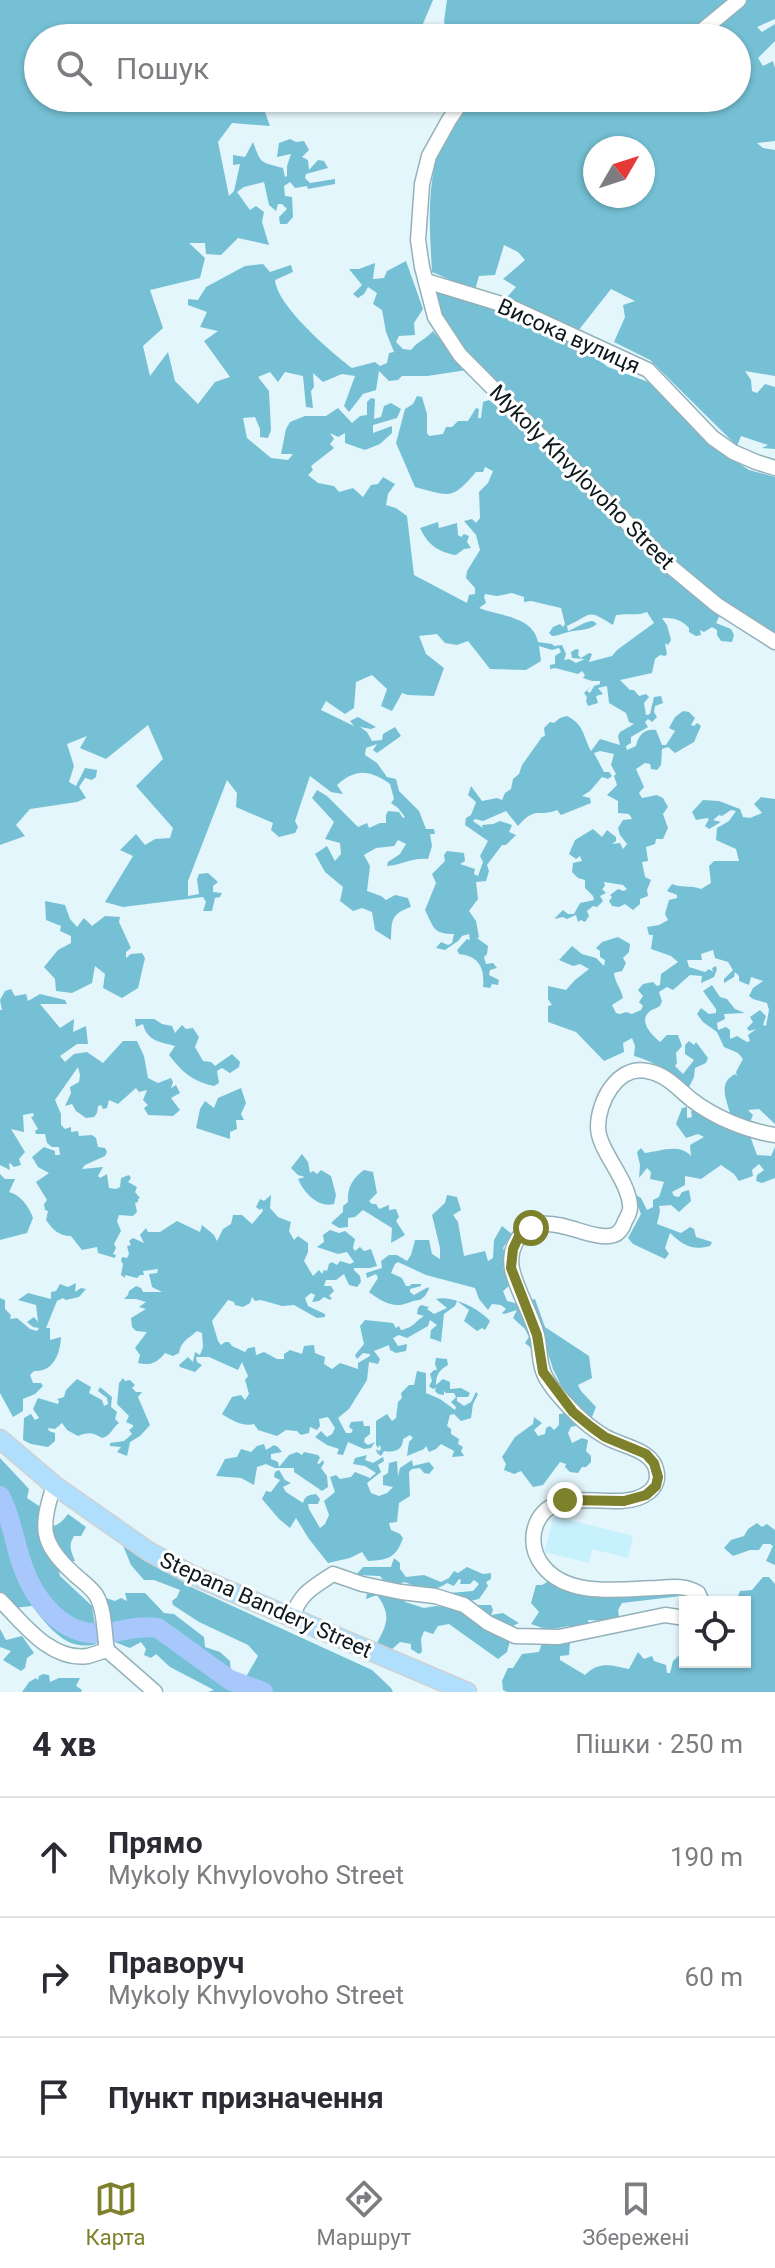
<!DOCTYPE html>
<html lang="uk">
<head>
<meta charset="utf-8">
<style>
	:root { --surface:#fff; --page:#f7f7f7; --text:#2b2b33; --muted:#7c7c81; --line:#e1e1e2; --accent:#7e812b }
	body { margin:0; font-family:Roboto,sans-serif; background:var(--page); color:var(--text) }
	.controls { position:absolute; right:24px; bottom:24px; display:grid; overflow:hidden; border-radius:0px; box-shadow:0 2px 6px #0004 }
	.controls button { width:72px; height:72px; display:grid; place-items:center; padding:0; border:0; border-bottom:2px solid var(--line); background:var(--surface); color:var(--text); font:40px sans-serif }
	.compass { position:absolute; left:583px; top:136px; width:72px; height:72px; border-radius:50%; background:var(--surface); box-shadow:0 2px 6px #0004; rotate:51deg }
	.stop { position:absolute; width:24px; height:24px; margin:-18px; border:6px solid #7e812b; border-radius:50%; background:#fff }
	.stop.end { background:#7e812b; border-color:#fff; box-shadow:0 2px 8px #0008 }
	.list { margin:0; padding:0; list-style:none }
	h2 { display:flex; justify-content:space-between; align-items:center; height:104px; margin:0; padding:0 32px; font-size:34px }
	h2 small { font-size:26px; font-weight:400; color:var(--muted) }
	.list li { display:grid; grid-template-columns:52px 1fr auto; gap:24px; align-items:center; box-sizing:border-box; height:120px; padding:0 32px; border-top:2px solid var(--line) }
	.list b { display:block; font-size:30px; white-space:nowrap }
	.list p { margin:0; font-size:26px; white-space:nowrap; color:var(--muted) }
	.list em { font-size:26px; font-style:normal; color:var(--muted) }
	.icon { flex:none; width:44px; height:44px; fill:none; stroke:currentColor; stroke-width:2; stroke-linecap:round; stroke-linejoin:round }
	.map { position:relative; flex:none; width:775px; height:1692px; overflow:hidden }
	.search { position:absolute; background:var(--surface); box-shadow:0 2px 6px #0004; left:24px; right:24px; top:24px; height:88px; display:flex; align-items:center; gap:20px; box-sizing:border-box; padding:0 28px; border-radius:44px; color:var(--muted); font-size:30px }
	.sheet { height:464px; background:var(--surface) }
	nav { display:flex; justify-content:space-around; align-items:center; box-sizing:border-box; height:112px; border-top:2px solid var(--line); background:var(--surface); font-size:22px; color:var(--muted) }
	nav a { display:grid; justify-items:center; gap:4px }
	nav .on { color:var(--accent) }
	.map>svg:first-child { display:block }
	.built { fill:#c8f1fe }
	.forest { fill:#75c0d4; fill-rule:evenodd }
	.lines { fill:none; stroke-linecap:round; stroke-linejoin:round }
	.river { stroke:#a8c8fb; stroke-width:20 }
	.minor-casing { stroke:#93b1ba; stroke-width:17 }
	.major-casing { stroke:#cfd1d2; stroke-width:21 }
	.minor { stroke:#fff; stroke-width:14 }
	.major { stroke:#afdffd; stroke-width:18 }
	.route { stroke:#7e812b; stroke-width:10 }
	.labels { text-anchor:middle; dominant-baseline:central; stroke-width:6; stroke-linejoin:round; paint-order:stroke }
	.street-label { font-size:22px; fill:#0d191c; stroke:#fff }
</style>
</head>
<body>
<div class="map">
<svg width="775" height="1692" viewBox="0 0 775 1692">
	<rect width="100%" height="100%" fill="#e3f6fc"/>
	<polygon class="built" points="554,1516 633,1536 628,1558 592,1549 589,1563 544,1552"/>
	<g class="forest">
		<path d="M 0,0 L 433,0 L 417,38 L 347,38 L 350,35 L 321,38 L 38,38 L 38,98 L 260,98 L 270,126 L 232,123 L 218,142 L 229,196 L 234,191 L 240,164 L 233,165 L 233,155 L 245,157 L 253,142 C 262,166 260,161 283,168 L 285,177 L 287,176 L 287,166 L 291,154 L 277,157 L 279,143 L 290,139 L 296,142 L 304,141 L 309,150 L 302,157 L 308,160 L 309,170 L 318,160 L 324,161 L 328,168 L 306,174 L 305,178 L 310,183 L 335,179 L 335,184 L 308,189 L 307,186 L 295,188 L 290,182 L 284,186 L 285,196 L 292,197 L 293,217 L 287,224 L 280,224 L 279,217 L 287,209 L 282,204 L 278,204 L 276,211 L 269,205 L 264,182 L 244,187 L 237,192 L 250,210 L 256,206 L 264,212 L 262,222 L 269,245 L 238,238 L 221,255 L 206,254 L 205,243 L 189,243 L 205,258 L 200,278 L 150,290 L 163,328 L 143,346 L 150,376 L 168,352 L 175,381 L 198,404 L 215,382 L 230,377 L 204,341 L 218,331 L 200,327 L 207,312 L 188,305 L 188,299 L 198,300 L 206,287 L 245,266 L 263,264 L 270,272 L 291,265 L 293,272 L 275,280 C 277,306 331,352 352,368 L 375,362 L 380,366 L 387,363 L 389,353 L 394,352 L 386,332 L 382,310 L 373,304 L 377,293 L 368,287 L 364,294 L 358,298 L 353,294 L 362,285 L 349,269 L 359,269 L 375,263 L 373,279 L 384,278 L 387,271 L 406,261 L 423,309 L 414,323 L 415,335 L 399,336 L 396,342 L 403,349 L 411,350 C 418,341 426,339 433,331 L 467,370 L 427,376 L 402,376 L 398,380 L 389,381 L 379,371 L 376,390 L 363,394 L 349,412 L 344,406 L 355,376 L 342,374 L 323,382 L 313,373 L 314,387 L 311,391 L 313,408 L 306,407 L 303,376 L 285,372 L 278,382 L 270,372 L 258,377 L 269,391 L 271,430 L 268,438 L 260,437 L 260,429 L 255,417 L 243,418 L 247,438 L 271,458 L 288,460 L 293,454 L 281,454 L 286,429 L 290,422 L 305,416 L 326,416 L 338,408 L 352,423 L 360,416 L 367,415 L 367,402 L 371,398 L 375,399 L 374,419 L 381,417 L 384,406 L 391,403 L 401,409 L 397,418 L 373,425 L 373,433 L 392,426 L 392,433 L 380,444 L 365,450 L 345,443 L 345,433 L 338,437 L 330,433 L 334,439 L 330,444 L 334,448 L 311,466 L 313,470 L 308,475 L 318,483 L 334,486 L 339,492 L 353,488 L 363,497 L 371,485 L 378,484 L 383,477 L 395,484 L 388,494 L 386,505 L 396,508 L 407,516 L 414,575 L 467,603 L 469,595 L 475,594 L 475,588 L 466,578 L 467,571 L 480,550 L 476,535 L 464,521 L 472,519 L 476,523 L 480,518 L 479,492 L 488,483 L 493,471 L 485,467 L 483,472 L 476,472 C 451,501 450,496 415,487 L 396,443 L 405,409 L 413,404 L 417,396 L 422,397 L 427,414 L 427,433 L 429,436 L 443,434 L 446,427 L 452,427 L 458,421 L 468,421 L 476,408 L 479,409 L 478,418 L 481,418 L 483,402 L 489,400 L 513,419 L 521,405 C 485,371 447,346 434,296 L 440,290 L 510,314 L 578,344 L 608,367 L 651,383 L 707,442 L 749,470 L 775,477 L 775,639 L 700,599 L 720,615 L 716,623 L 731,629 L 734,635 L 732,642 L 721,641 L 717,635 L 717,630 L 712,627 L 704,632 L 700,630 L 701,635 L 696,636 L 689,632 L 689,628 C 681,619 674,618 662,618 L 667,625 L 671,640 L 668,645 L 665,643 L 667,654 L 665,656 L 660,655 L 655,659 L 652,673 L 620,680 L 630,690 L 634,690 L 639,696 L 646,694 L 649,697 L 644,703 L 646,715 L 650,714 L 654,697 L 661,696 L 663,703 L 655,706 L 654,712 L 657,717 L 652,722 L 648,719 L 645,722 L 648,727 L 631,737 L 631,743 L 626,746 L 627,750 L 636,746 C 638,735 645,728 656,730 L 662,745 L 666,745 L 675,731 L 669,728 L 675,717 L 683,711 L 689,712 L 695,718 L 691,725 L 694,726 L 697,723 L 701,726 L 694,742 L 675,753 L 668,747 L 662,749 L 661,765 L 657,770 L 651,769 L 650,764 L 645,763 L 636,769 L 644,787 L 639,793 L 642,798 L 657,795 L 663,798 L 668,807 L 663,814 L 668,828 L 663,839 L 656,839 L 655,844 L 646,847 L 648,861 L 642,862 L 645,877 L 651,880 L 647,890 L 648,896 L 640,899 L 640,904 L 633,910 L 625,904 L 619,907 L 612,906 L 609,901 L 612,897 L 610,895 L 618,889 L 624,891 L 627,889 L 623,885 L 604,882 L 605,886 L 602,889 L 606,893 L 600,896 L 603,901 L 597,907 L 593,906 L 587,911 L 589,916 L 585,922 L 581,920 L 578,922 L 576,915 L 567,919 L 563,917 L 554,919 L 563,910 L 568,914 L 574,914 L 580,903 L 594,900 L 593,896 L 585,888 L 585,880 L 578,878 L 572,872 L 573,863 L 582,861 L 580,856 L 576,859 L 569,854 L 575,840 L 593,829 L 602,837 L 607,830 L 616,837 L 616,841 L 612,844 L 620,843 L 623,849 L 627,844 L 620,835 L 618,828 L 623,820 L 632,819 L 629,814 L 618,813 L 618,801 L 607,795 L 617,785 L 614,776 L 616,774 L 611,765 L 614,754 L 600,751 L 594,753 L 604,772 L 609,772 L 612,776 L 608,779 L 602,777 L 590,791 L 582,796 L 590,798 L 591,803 L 561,815 L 557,810 C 537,818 537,805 518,826 L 506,811 L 483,821 L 475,819 L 473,821 L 483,828 L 482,825 L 493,824 L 500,821 L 512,825 L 509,832 L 516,835 L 506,845 L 502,845 L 487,865 L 489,871 L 486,881 L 476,882 L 478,899 L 469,911 L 476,921 L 479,937 L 477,938 L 488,946 L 487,954 L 484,957 L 486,964 L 493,963 L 497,968 L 490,970 L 489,975 L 499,980 L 498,985 L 492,984 L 490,988 L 483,987 C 485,968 479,956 459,954 L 457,950 L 467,939 L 470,940 L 469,934 L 462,936 L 458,941 L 445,950 L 436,948 L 441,942 L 448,945 L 452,943 L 454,934 C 433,934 434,928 425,910 L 436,883 L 432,874 L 445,861 L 444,855 L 447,851 L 464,853 L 465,861 L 460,864 L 475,869 L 474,874 L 478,876 L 483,862 L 480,856 L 488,841 L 465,825 L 466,818 L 471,815 L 476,802 L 468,795 L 471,786 L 482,801 L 497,798 L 502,800 L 505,793 L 511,789 L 513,779 L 519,774 L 522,765 L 542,737 L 545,736 L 544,728 L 550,722 L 554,723 L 560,718 L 567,716 C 584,724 583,736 591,751 L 600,739 L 620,745 L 618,736 L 620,732 L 634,724 L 629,722 L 626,713 L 609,703 L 607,686 L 598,688 L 603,694 L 596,696 L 598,703 L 588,706 L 586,701 L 587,697 L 584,693 L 590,687 L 587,691 L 590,693 L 594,686 L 600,684 L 600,681 L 592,681 L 583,678 L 585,675 L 582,671 L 578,674 L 555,668 L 550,669 L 550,665 L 555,664 L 555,656 L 561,652 L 559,648 L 552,650 L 539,646 L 541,661 L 526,670 L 490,669 L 468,641 L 457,645 L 445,643 L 437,634 L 419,636 L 426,654 L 444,668 L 434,696 L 408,695 L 402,693 L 392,711 L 381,706 L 387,689 L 372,675 L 356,682 L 354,708 L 345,714 L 326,701 L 321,710 L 354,726 L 350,721 L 358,717 L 376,727 L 371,729 L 360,727 L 367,732 L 372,741 L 382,740 L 383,734 L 395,727 L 401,736 L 377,753 L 373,750 L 377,744 L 366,748 L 365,755 L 377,763 L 387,777 L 396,779 L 399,791 L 419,811 L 426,829 L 434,829 L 435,834 L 430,834 L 432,846 L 428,859 C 413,857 402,865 387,866 L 388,862 L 400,854 L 406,844 L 398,840 L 394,846 L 376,848 L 364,855 L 370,866 L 367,891 L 381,896 L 386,900 L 395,895 L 408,898 L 411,907 C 390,914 392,921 391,940 L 375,930 L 372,912 L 362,908 L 353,911 L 340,901 L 343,887 L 325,872 L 315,854 L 327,846 L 335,861 L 341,854 L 340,843 L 325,839 L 334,822 L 312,798 L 317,790 L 327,796 L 358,827 L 367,823 L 369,828 L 380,823 L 386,823 L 386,815 L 388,811 L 399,812 L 403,818 L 405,817 L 398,808 L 391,803 L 394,799 L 390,784 C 370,770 356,768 337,785 L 343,794 L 331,792 L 310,776 L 295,821 L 298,827 L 295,833 L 279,837 L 271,830 L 273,823 L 236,807 L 237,793 L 227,780 L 188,881 L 188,896 L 199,894 L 197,879 L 199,874 L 208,873 L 218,882 L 213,886 L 213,892 L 222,893 L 220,897 L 215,898 L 212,911 L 203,911 L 206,902 L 203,897 L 123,907 L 105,902 L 133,856 L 120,850 L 136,834 L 145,845 L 155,839 L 170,838 L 173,828 L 136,786 L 163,759 L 148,725 L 106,759 L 80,748 L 87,736 L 67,744 L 74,766 L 69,782 L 76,786 L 85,768 L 97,770 L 96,777 L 92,780 L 85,778 L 79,787 L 86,798 L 77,802 L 30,809 L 16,825 L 25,836 L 0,845 ZM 512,593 L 524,597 L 524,602 L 531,601 L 561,608 L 565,624 L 563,627 L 560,624 L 553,627 L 549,633 L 552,636 C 556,636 560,634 565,633 C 576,629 587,632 597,624 L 593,621 C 585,621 576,628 568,631 L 567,626 C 593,614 586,608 613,625 L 616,615 C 628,613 636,616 647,612 L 654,623 L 617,650 L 612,656 L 589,662 L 592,654 L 589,653 L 581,658 L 578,655 L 579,650 L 576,649 L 571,652 L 572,658 L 585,659 L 576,663 L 569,659 L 564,660 L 566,654 L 562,645 L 554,646 L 552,644 L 538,642 C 533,616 499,616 479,608 L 486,603 L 484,597 L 485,594 L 497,596 Z"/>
		<polygon points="447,0 730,0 712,15 676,38 447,38 444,21"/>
		<path d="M 746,0 L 775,0 L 775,19 L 757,27 L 762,32 L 775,24 L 775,41 L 758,58 L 763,66 L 773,61 L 775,68 L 775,141 L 757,143 L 763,148 L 775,150 L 775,376 L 745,371 L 751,380 L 752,391 L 757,393 L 765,384 L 775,387 L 775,449 L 762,448 L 768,445 L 741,436 L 737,446 L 650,360 L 614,342 L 625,317 L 623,305 L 635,301 L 611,289 L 578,331 L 507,297 L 516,287 L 503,279 L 525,260 L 518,252 L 504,245 L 495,275 L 479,276 L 475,290 L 432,272 C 430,236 427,200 435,164 C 440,145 462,114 474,98 L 737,98 L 737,38 L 699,38 ZM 595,148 L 643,148 L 643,196 L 595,196 Z"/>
		<path d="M 438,522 L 439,528 L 457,523 L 458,535 L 461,537 L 464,534 L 469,536 L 467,542 L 471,548 L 464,549 L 456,555 C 438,552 428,545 420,528 Z"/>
		<path d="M 761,797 L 775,799 L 775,1124 L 759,1109 L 748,1110 L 753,1115 L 750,1122 L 730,1113 C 726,1098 718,1083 735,1074 L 737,1076 L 736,1072 L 743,1059 L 738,1053 L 724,1047 L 717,1032 L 703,1022 L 697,1014 L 701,1008 L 709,1014 L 716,1013 L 716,1009 L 703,991 L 712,985 L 720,997 L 727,999 L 735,1009 L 745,1013 L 724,1014 L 725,1019 L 717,1023 L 718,1030 L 726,1027 L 730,1030 L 730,1039 L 737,1036 L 747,1042 L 750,1041 L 748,1035 L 756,1029 L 749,1031 L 747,1028 L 753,1022 L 750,1017 L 760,1010 L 766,1016 L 763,1025 L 766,1026 L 769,1010 L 767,1003 L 753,999 L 749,996 L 753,988 L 763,981 L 751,977 L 749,985 L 739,981 L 739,976 L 735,972 L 734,977 L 724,983 L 724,979 L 733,970 L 728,962 L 715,958 L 713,950 L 701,954 L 702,960 L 687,960 L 689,967 L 705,972 L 709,969 L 713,972 L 712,968 L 716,966 L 717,969 L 714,977 L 701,983 L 702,976 L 690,975 L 673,990 L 667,987 L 659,992 L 662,1001 L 660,1006 C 656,1009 651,1009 648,1013 C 639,1023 653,1036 660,1042 L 667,1035 L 678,1035 L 682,1046 L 676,1053 L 677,1063 L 675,1066 L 683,1074 L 694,1060 L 685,1054 L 685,1045 L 689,1041 L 694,1045 L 696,1042 L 708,1058 L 706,1063 L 695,1068 L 694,1077 L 689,1087 C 670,1073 658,1063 634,1056 L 635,1046 L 632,1038 L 623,1043 L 624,1052 L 604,1061 L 576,1032 L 548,1022 L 548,1006 L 552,1005 L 548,999 L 548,986 L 566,990 L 575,980 L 589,969 L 580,964 L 573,966 L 559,960 L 572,946 L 582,954 L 596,958 L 604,966 L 605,960 L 600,957 L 600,951 L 596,948 L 602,942 L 618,937 L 630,944 L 629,952 L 623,958 L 626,963 L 622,971 L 614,973 C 615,983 621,988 623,998 L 612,1005 L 616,1013 L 620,1014 L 626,1012 L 632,1014 L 641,1010 L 643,1006 L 639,1002 L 643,996 L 638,990 L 643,984 L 653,982 L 657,986 L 660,985 L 661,974 L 678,962 L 671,956 L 651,949 L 653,935 L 649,935 L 647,927 L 659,925 L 668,920 L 665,914 L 669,900 L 677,898 L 677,895 L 667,891 L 672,884 C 682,888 690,885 701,889 L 711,883 L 709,866 L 714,861 L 739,861 L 736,849 L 716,840 L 717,828 L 729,821 L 736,811 L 731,810 L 722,816 L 719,815 L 713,820 L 721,822 L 709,829 L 705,826 L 709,819 L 707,818 L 696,820 L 692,812 L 703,800 L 719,801 L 740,809 L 743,817 L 750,818 L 762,813 L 754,804 Z"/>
		<polygon points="45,901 65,905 70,919 77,927 84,918 92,926 105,916 120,917 119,922 131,948 126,952 126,958 131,954 142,953 145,958 138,988 122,998 103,988 105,974 95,966 92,983 72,993 56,991 55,979 44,967 58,950 71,943 71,936 60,931 61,926 46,920"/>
		<path d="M 11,989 L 15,996 L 26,994 L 28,1001 L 40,994 L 65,1000 L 67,1004 L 40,1004 L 60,1028 L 74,1019 L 73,1032 L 86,1026 L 88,1044 L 77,1044 L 60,1056 L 65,1062 L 74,1054 L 87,1052 L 103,1063 L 123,1041 L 137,1041 L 144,1056 L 148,1078 L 158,1083 L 171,1078 L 173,1082 L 171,1088 L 176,1085 L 180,1093 L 171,1098 L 180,1110 L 173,1116 L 148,1115 L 144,1108 L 148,1105 L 143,1100 L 147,1090 L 139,1092 L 136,1088 L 118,1104 L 109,1100 L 107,1108 L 103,1109 L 101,1105 L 98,1106 L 97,1113 L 94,1117 L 86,1118 L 76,1111 L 72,1104 L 65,1106 L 71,1093 L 70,1087 L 79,1082 L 80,1075 L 78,1067 L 55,1100 L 61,1114 L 61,1125 L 65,1129 L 71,1127 L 71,1132 L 78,1131 L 79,1136 L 92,1135 L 96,1138 L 98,1147 L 105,1148 L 107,1152 L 105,1156 L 85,1165 L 82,1169 L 103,1167 L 98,1176 L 100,1178 L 107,1174 L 109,1188 L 116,1189 L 120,1187 L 121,1178 L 129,1175 L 131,1178 L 128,1182 L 137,1187 L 135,1192 L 140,1198 L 138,1199 L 138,1202 L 135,1203 L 137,1212 L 133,1216 L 119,1215 L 117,1221 L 121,1231 L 114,1244 L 116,1248 L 113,1254 L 116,1255 L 115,1258 L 98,1253 L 97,1247 L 82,1250 L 71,1236 C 59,1236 53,1230 46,1220 L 48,1211 L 45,1210 L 44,1204 L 47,1200 L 36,1182 L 49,1173 L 38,1167 L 32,1157 L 44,1147 L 55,1151 L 55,1155 L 60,1155 L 59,1147 L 52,1147 L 47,1143 L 45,1134 L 36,1134 L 35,1131 L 38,1129 L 31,1117 L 34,1116 L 33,1113 L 23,1115 L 24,1132 L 11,1129 L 25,1152 L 19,1159 L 21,1165 L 14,1167 L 10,1163 L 9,1164 L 10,1170 L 0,1165 L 0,1010 L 2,1010 L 0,1000 L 5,991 Z"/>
		<path d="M 135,1019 L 154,1019 L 162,1024 L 172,1026 L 175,1033 L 182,1025 L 186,1029 L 193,1028 L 199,1037 L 195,1047 L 203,1061 L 211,1062 L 215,1066 L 232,1054 L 240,1062 L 239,1067 L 230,1073 L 222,1068 L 217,1071 L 219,1083 L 214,1086 C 192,1081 182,1072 169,1055 L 175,1046 C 160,1042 147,1041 143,1024 L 136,1027 Z"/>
		<polygon points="241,1088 246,1103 241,1114 244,1120 236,1120 237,1129 230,1132 230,1139 196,1128 200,1109 205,1101 214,1108 218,1098"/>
		<path d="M 695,1105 L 750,1136 L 757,1155 L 771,1156 L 775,1147 L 775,1178 L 762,1183 L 756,1181 L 757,1175 L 764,1170 L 759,1164 L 752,1170 L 753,1176 L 739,1181 L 734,1174 L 721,1165 L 701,1179 L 685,1176 L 685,1185 L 672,1192 L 674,1196 L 679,1197 L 682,1192 L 689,1190 L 691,1201 L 679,1212 L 671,1205 L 659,1206 L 660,1211 L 657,1224 L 681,1233 L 690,1227 L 694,1229 L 696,1237 L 712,1242 L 710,1246 C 692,1251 683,1245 670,1233 L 665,1248 L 669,1254 L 665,1259 L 633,1244 L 628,1238 L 641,1214 L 633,1193 L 641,1198 L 647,1210 L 653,1207 L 653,1200 L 659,1197 L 664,1182 L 650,1179 L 651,1172 L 647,1168 L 639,1178 L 640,1165 L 637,1152 L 641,1148 L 645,1153 C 661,1151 679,1143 691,1156 L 690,1145 L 704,1137 L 698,1134 L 686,1138 L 676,1124 L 682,1108 L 687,1107 L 687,1118 L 692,1117 L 691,1112 Z"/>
		<path d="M 302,1154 L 308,1162 L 310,1173 L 313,1171 L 317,1174 L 321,1170 L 331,1176 L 336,1195 L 334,1204 C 318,1208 304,1193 298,1179 L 305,1177 L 298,1175 L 291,1168 Z"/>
		<path d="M 364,1170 L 373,1172 L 377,1193 L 369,1201 L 372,1204 L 376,1204 L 379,1209 L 389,1205 L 389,1210 L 396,1209 L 399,1217 L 396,1221 L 405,1235 L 391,1243 L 392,1228 L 363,1210 L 355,1217 L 348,1218 L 348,1227 L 339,1228 L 331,1223 L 343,1212 L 343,1206 L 348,1202 C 347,1187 353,1178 364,1170 Z"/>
		<path d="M 0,1174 L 5,1179 L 15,1179 L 9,1192 C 21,1195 29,1207 33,1218 L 27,1233 L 0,1240 Z"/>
		<path d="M 271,1195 L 270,1208 L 278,1217 L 291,1222 L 289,1231 L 294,1240 L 298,1236 L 308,1243 L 308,1252 L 304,1261 L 313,1276 L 319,1270 L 322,1274 L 324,1270 L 327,1271 L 329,1264 L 332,1262 L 337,1265 L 340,1261 L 350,1264 L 354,1262 L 347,1252 L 338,1254 L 317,1247 L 324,1242 L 323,1235 L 330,1230 L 339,1233 L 345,1231 L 355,1239 L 353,1248 L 355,1251 L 360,1247 L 364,1251 L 371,1249 L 377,1266 L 370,1268 L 354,1268 L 354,1270 L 360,1276 L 361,1282 L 357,1287 L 349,1285 L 344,1274 L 336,1280 L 326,1280 L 324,1286 L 331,1286 L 334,1291 L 329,1296 L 332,1298 L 330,1300 L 324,1297 L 319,1301 L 312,1302 L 315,1295 L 311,1293 L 305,1298 L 308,1306 L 325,1314 L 325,1317 L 317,1318 L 294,1305 L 282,1306 L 261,1300 L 255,1301 L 252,1297 L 250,1303 L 243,1307 L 235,1305 L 234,1302 L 228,1300 L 212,1321 L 218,1341 L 221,1345 L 225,1342 L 229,1342 L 232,1346 L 245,1352 L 248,1348 L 255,1347 L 256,1355 L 264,1352 L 277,1359 L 284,1359 L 284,1354 L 290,1350 L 302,1354 L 304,1346 L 314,1345 L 315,1353 L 325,1357 L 324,1364 L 332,1369 L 340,1363 L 358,1369 L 358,1363 L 370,1356 L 370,1354 L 363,1353 L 357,1359 L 355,1355 L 364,1344 L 360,1326 L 365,1320 L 393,1323 L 396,1328 L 399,1326 L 401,1330 C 415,1327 414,1322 424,1316 L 417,1314 L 418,1308 L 421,1305 L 429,1307 L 427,1309 L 434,1314 L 447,1308 L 436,1299 C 452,1295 480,1309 490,1321 L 485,1330 L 482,1328 L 477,1331 L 464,1321 L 469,1310 L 457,1301 L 455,1306 L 444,1314 L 441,1342 L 430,1338 L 431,1330 L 437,1325 L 430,1320 L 428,1326 L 407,1338 L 399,1335 L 393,1338 L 398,1346 L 407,1344 L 406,1351 L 396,1353 L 390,1350 L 389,1345 L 374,1351 L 380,1359 L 378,1364 L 369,1362 L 367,1380 L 349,1409 L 338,1418 L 346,1433 L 351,1433 L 353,1430 L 349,1427 L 351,1422 L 363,1421 L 364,1426 L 370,1426 L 370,1434 L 365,1438 L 364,1442 L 368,1445 L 375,1442 L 371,1448 L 364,1449 L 348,1442 L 343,1455 L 337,1454 L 339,1449 L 327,1445 L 315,1437 L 321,1431 L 327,1437 L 332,1434 L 335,1428 L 328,1417 L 319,1419 L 320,1426 L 317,1430 L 310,1427 L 309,1433 L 301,1435 L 297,1431 L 286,1430 L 277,1436 L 258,1430 L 254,1424 C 243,1427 231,1420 222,1414 L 232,1397 L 241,1395 L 245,1400 L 249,1394 L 245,1380 L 248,1376 L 242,1362 L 238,1370 L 209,1357 L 196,1357 L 197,1362 L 202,1365 L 195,1372 L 180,1367 L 179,1365 L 188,1357 L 193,1362 L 195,1352 L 200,1355 L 203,1347 L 202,1333 L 197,1331 C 188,1339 181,1341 179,1353 L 173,1356 L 165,1353 C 157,1363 150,1366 138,1363 L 140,1355 L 135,1348 L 147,1332 L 136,1331 L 132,1327 L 131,1318 L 146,1309 L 139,1307 L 146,1302 L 136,1299 L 124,1299 L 128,1295 L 129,1291 L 136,1286 L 141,1288 L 143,1292 L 162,1292 L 152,1287 L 149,1274 L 157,1273 L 158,1269 L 143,1271 L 144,1275 L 140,1275 L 137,1278 L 125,1275 L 125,1278 L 121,1275 L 123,1264 L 121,1261 L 122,1257 L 127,1258 L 129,1254 L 127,1246 L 131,1245 L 129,1241 L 133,1238 L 144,1243 L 140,1235 L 146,1228 L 148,1232 L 160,1232 L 177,1221 L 200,1232 L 202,1225 L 214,1235 L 217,1241 L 223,1229 L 231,1224 L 233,1215 L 242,1215 L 252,1224 L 263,1211 L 262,1208 L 260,1210 L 256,1207 L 260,1199 L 264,1201 Z"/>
		<path d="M 447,1195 L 457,1197 L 461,1210 L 453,1215 L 458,1222 L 464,1256 L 485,1251 L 488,1261 L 493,1258 L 494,1240 L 502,1226 L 512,1234 L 503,1248 L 508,1261 L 503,1268 L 509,1286 L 503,1291 L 507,1301 L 515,1303 L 523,1314 L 535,1343 L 531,1348 L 525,1343 L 529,1337 L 525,1329 L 513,1318 L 517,1310 L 504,1314 L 502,1313 L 506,1309 L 501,1305 L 492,1304 L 488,1310 L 479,1299 L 475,1288 L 426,1275 L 398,1262 L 395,1264 L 391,1273 L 402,1278 L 406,1286 L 410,1286 L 411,1284 L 421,1284 L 421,1286 L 410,1289 L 410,1292 L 414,1295 L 428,1287 L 429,1289 L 425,1296 L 420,1300 C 412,1300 408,1304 400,1305 C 389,1306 378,1299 369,1292 L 378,1278 L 376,1274 L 367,1278 L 366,1273 L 382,1268 L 381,1261 L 389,1255 L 397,1255 L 407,1261 L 411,1255 L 415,1240 L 429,1240 L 432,1254 L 440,1259 L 440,1248 L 432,1215 L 445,1203 Z"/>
		<path d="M 76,1283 L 75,1292 L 81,1288 L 86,1289 L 79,1297 L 66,1300 L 63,1298 L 57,1301 L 46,1328 L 50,1328 L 50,1340 L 61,1337 C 60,1355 53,1372 34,1371 L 30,1375 L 33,1383 L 41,1383 L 43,1386 L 35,1394 L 23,1399 L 23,1411 L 13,1417 L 0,1393 L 0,1298 L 5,1300 L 5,1309 L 11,1315 L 10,1319 L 17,1318 L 30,1329 L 37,1331 L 39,1328 L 33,1327 L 27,1322 L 34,1317 L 38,1322 L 36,1305 L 18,1300 L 28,1293 L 51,1299 L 51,1292 L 56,1291 L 60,1284 L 68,1287 Z"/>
		<polygon points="535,1299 545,1327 589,1356 592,1378 578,1385 581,1391 596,1407 590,1422 565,1393 553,1369 544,1341 528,1301"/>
		<path d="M 436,1358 L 447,1359 L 448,1365 C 439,1370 436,1375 436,1385 L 443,1379 L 450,1382 L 450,1389 L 461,1388 L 470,1393 L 468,1397 L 457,1397 L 457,1401 L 464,1406 L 471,1402 L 476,1392 L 478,1394 L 473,1404 L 471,1418 L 461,1421 L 454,1414 L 450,1415 L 447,1426 L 451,1429 L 451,1434 L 459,1439 L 458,1444 L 463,1447 L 461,1451 L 464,1456 L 452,1457 L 454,1451 L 441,1444 L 436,1449 L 429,1452 L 426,1446 L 424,1449 L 407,1456 L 409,1442 L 413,1438 L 410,1435 L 403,1439 C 403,1450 394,1453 384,1451 L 381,1456 L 377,1453 L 376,1449 L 379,1451 L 381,1449 L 380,1445 L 378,1448 L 376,1445 L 376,1421 L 387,1414 L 392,1421 L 396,1418 L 398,1402 L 402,1398 L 401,1393 L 409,1385 L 414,1385 L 417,1371 L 426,1373 L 426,1393 L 440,1399 L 455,1410 L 456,1407 L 451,1402 L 456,1397 L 454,1393 L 446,1393 L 444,1391 L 444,1395 L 438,1394 L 435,1391 L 436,1388 L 433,1389 L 429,1386 L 432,1381 L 430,1374 L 434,1370 L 437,1370 L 435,1364 Z"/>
		<polygon points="123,1378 125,1381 130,1380 135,1385 132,1388 136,1392 142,1392 138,1397 150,1425 140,1436 130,1442 127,1456 117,1452 121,1447 110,1446 110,1443 124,1441 132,1434 129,1430 133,1427 133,1425 126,1422 129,1416 117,1404 119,1383"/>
		<path d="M 77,1379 L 91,1387 L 89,1393 L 102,1400 L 104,1406 L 108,1404 L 107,1398 L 98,1391 L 100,1387 L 112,1397 L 111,1407 L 117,1412 L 115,1419 L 119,1423 C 112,1428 111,1436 102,1438 C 93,1432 88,1432 78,1436 L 67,1430 L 62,1423 L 55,1429 L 48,1428 L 49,1431 L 55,1433 L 55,1441 L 48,1447 L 31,1444 L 23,1440 L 24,1418 L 31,1414 L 35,1420 L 39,1418 L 33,1409 L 38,1398 L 58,1404 L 59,1401 L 57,1399 L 64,1397 L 66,1390 Z"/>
		<polygon points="566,1413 580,1425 571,1427 568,1433 572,1443 582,1438 588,1440 586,1451 591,1456 591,1462 586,1467 582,1467 578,1473 570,1472 565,1467 566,1464 560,1462 543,1485 533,1487 521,1471 514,1474 504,1470 506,1464 502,1457 515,1437 533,1424 534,1417 542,1423 534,1430 538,1436 545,1434 546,1428 550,1426 554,1430 559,1425 559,1414"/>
		<polygon points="264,1444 266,1450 274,1445 278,1447 282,1452 271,1454 271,1459 278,1462 279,1467 289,1455 297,1452 302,1455 304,1452 318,1455 320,1458 317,1463 319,1464 323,1460 324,1463 321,1468 327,1476 328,1487 322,1491 294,1472 294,1468 275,1468 266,1464 257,1467 254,1485 241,1478 216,1476 225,1459 237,1457 241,1449 251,1452 257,1446"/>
		<path d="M 367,1455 L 365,1460 L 373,1463 L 383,1457 L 384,1461 L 378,1465 L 381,1472 L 367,1483 L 371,1493 L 379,1496 L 387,1493 L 393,1487 L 383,1485 L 383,1476 L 388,1473 L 389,1463 L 397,1461 L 398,1476 L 400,1468 L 412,1460 L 413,1466 L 429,1462 L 434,1468 L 429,1474 L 424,1473 L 420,1468 L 412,1469 L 409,1472 L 410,1496 L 399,1503 L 397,1522 L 389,1523 L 391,1530 L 400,1534 L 403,1538 C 396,1558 388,1560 368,1561 L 362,1552 L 350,1558 L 328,1563 L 309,1539 L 296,1518 L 290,1528 L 279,1519 L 262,1499 L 266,1491 L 271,1492 L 280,1480 L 274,1477 L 275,1472 L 279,1470 L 285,1480 L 291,1483 L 283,1487 L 286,1492 L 303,1503 C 305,1496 308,1495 316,1494 L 320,1499 L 318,1504 L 308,1504 L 309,1509 L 320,1528 L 325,1524 L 329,1515 L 324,1501 L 335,1492 L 330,1477 L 336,1475 L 340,1479 L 351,1477 L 355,1472 L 370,1478 L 376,1473 L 365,1466 L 353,1464 L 355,1458 Z"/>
		<path d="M 0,1458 L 29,1489 L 27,1498 L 39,1506 L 40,1527 C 54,1528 60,1525 68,1514 L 86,1527 L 81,1536 L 74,1536 C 68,1546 71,1551 75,1561 L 57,1563 L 60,1576 L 92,1606 L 97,1639 L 96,1644 C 66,1652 49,1627 32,1606 L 13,1608 L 0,1594 Z"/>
		<polygon points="757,1523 762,1527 767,1524 775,1530 775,1565 766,1561 773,1546 770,1544 763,1544 759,1550 750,1550 733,1556 724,1548 731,1540 744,1536 748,1529"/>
		<polygon points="122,1543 191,1587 372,1670 391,1688 393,1692 208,1692 214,1690 170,1667 156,1654 151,1658 144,1655 146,1649 141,1642 130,1648 112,1641 103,1597 115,1601 121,1598 127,1601 125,1593 145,1593 164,1613 174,1614 204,1637 205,1647 220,1652 230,1661 231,1676 243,1682 258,1656 248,1645 199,1622 173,1605 172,1601 177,1597 180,1590 154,1580 144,1580 131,1565"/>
		<path d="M 394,1558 L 400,1563 L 400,1569 L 406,1577 L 424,1575 L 441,1582 L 449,1578 L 454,1571 L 458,1573 L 467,1567 L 483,1574 L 491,1573 L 491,1579 L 486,1582 L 488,1586 L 479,1599 L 470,1601 L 474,1605 L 491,1605 L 493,1610 L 491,1615 L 503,1613 L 519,1623 L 507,1629 L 510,1641 L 507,1652 L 498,1659 L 449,1624 L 438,1626 L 433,1634 L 424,1631 L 421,1639 L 422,1652 L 419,1654 L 411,1649 L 411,1644 L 400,1642 L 390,1651 L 376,1645 C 387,1624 392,1616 377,1595 L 366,1599 L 368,1588 L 402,1596 L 405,1602 L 424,1608 L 436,1606 L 446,1607 L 449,1593 L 473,1591 L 479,1584 L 474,1580 L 470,1584 L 460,1584 L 461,1580 L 459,1579 L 454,1586 L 447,1583 C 429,1595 422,1588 404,1582 L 396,1586 L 384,1581 L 380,1576 L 356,1575 L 363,1567 L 391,1567 Z"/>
		<path d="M 763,1577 L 769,1577 L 775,1584 L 775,1692 L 507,1692 L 503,1690 L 502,1681 L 508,1668 L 513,1668 L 522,1654 L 539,1652 L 543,1640 L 565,1640 L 570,1642 L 569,1655 L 560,1656 L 560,1660 L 585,1675 C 599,1661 611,1665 629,1669 L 638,1652 L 644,1659 L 652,1656 L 654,1661 L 666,1665 L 667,1673 L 670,1673 L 673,1661 L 685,1650 L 685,1662 L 745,1662 L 745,1602 L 730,1602 L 731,1598 L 738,1596 L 740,1591 L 752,1590 Z"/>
		<polygon points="549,1581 597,1597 620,1594 670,1594 681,1596 622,1603 618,1610 619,1617 608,1621 588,1620 590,1628 572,1630 569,1626 548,1630 531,1624 539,1612 531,1603 536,1585 542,1585"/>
		<polygon points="0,1629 6,1640 22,1636 34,1653 27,1658 25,1668 21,1671 3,1660 11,1651 0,1647"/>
		<polygon points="43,1674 49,1675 50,1682 59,1678 80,1678 76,1686 82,1690 81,1692 22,1692 29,1682 36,1678 38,1680 39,1676"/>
	</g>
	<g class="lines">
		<path class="river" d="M 0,1496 C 12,1518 14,1543 23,1567 C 33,1596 57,1629 90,1633 C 112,1636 135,1624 158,1628 L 230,1680 L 263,1692"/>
		<defs>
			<g id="minor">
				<polyline points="693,38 739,0"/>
				<polyline points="464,98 449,120 429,156 422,184 418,240 422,267 435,317 460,355 670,566 717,605 775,642"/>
				<polyline points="426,281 511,307 648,370 713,438 733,452 756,462 775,468"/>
				<path d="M 54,1485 C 41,1526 39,1542 73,1573 C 80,1580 91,1587 96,1595 C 105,1610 104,1633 107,1650"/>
				<path d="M 0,1600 C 23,1623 51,1662 88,1656 C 94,1654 101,1652 107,1650"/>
				<path d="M 702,1602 L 698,1593 C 685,1585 671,1587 657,1588 C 621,1589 568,1598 543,1566 C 535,1556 532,1544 534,1532 C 542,1490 590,1502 621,1501 C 642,1500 664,1489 655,1466 C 647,1448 620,1446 604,1436 C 594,1430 584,1422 576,1414 C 566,1404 547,1384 543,1371 C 539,1360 540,1347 537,1335 C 531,1314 519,1294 513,1273 C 510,1264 511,1252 515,1244 C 536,1199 588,1244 614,1235 C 620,1233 623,1227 625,1221 C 628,1216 631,1210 630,1205 C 628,1179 598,1150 598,1127 C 598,1102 617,1065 647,1071 C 666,1074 678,1089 692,1100 C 714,1117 747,1131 775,1135"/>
				<path d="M 291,1619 C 301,1593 310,1589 333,1574 L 362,1584 L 401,1592 L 435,1596 L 464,1605 L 488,1623 L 515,1636 L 559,1637 L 665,1615 L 685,1618"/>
				<polyline points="107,1650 155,1692"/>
			</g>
			<polyline id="major" points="0,1439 54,1485 148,1551 192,1575 467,1692"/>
		</defs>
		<use href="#minor" class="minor-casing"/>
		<use href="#major" class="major-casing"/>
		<use href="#minor" class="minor"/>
		<use href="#major" class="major"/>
	</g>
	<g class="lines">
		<polyline class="route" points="531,1228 519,1236 513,1249 511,1268 537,1335 543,1372 573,1412 590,1426 605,1437 646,1454 654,1463 658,1477 656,1486 646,1495 624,1501 565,1500"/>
	</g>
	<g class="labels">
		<g class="street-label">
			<text transform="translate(569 336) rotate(24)">Висока вулиця</text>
			<text transform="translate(582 477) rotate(45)">Mykoly Khvylovoho Street</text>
			<text transform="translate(266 1605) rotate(24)">Stepana Bandery Street</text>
		</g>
	</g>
</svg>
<div class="controls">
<button><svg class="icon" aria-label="locate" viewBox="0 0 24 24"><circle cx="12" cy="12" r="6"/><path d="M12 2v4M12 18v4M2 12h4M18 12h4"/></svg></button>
</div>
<svg class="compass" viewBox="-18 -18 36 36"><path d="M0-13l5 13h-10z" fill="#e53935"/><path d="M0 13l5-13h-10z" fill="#7c7c81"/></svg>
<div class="stop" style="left:531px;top:1228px"></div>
<div class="stop end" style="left:565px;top:1500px"></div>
<div class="search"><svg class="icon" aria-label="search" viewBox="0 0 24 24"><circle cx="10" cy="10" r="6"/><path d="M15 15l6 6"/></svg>Пошук</div>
</div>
<section class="sheet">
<h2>4 хв<small>Пішки · 250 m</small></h2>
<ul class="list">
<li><svg class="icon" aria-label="ahead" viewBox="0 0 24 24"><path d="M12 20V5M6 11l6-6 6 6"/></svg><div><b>Прямо</b><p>Mykoly Khvylovoho Street</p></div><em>190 m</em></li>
<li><svg class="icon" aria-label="right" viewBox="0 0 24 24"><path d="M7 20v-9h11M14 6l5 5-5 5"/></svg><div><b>Праворуч</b><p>Mykoly Khvylovoho Street</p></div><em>60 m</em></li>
<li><svg class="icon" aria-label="arrive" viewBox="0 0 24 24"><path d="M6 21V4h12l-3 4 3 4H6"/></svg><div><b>Пункт призначення</b></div></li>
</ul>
</section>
<nav>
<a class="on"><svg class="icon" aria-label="map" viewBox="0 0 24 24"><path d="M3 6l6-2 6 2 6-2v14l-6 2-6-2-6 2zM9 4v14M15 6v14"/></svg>Карта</a>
<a><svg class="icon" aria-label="directions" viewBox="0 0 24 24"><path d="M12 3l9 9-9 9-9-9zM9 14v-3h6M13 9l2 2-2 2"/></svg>Маршрут</a>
<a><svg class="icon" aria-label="saved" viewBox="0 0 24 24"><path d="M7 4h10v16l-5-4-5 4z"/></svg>Збережені</a>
</nav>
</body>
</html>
